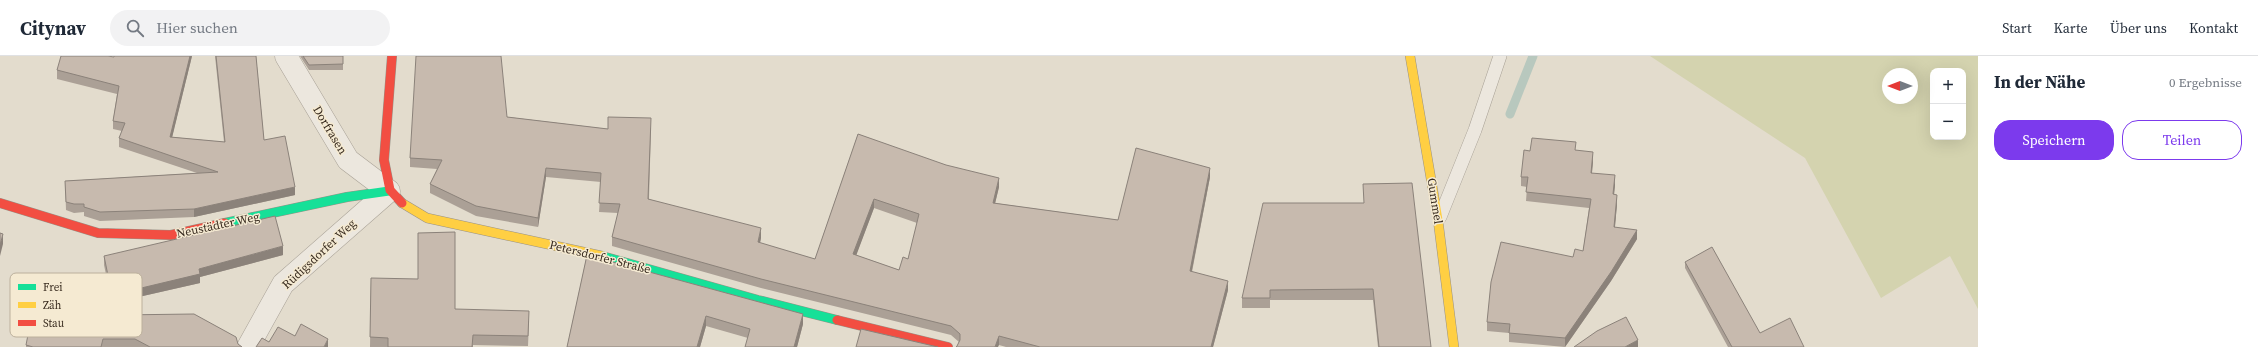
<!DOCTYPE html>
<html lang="de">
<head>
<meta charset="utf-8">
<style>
	:root { --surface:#fff; --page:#f2f2f3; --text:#1f2937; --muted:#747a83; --line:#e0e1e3; --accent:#7c3aed }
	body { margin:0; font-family:"Source Serif 4",serif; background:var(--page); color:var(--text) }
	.controls { position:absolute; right:12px; top:12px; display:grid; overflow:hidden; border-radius:8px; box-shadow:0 4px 16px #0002 }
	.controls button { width:36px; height:36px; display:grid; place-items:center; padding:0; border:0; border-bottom:1px solid var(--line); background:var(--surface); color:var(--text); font:20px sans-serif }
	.compass { position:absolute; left:1882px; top:12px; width:36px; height:36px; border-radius:50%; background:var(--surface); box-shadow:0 4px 16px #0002; rotate:270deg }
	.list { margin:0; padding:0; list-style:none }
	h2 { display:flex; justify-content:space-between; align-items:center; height:52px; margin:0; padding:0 16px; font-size:17px }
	h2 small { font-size:13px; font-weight:400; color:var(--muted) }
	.actions { display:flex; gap:8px; padding:12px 16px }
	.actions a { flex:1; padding:9px 0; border:1px solid var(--accent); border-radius:16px; text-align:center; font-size:14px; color:var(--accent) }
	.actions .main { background:var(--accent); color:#fff }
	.icon { flex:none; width:22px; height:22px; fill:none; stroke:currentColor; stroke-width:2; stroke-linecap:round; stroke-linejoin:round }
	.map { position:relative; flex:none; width:1978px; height:291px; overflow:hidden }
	header { display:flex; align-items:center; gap:24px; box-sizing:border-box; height:56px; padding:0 20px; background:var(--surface); border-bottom:1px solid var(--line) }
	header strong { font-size:19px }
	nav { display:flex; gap:22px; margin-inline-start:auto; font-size:14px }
	.search { width:280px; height:36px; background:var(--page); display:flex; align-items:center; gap:10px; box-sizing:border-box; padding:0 14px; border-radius:22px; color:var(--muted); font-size:15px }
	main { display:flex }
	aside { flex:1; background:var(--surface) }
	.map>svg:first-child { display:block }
	.green { fill:#d4d3af; fill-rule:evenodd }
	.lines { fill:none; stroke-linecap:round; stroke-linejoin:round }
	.stream { stroke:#b8c8be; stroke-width:9 }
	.lane-casing { stroke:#a8a196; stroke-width:14 }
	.street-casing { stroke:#a8a196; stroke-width:23 }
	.fast-casing { stroke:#989186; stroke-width:10 }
	.slow-casing { stroke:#989186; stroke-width:10 }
	.jam-casing { stroke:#989186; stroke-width:10 }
	.lane { stroke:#ece7de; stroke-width:13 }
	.street { stroke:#ece7de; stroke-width:22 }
	.fast { stroke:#16e098; stroke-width:9 }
	.slow { stroke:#ffcf43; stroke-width:9 }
	.jam { stroke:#f24e42; stroke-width:9 }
	.wall { fill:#aba096; fill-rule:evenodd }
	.shaded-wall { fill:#8b827a }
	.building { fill:#c7baae; stroke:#8b827a; fill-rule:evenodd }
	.labels { text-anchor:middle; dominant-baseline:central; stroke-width:3; stroke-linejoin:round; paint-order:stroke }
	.street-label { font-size:12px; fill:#372a1e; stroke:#f5ead2 }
	.key { fill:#f5ead2; stroke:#bcb09c; stroke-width:1 }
	.key-label { font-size:11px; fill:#372a1e }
</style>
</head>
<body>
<header>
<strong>Citynav</strong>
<div class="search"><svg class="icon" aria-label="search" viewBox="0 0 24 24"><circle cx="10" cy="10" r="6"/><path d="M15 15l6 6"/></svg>Hier suchen</div>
<nav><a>Start</a><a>Karte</a><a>Über uns</a><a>Kontakt</a></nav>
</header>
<main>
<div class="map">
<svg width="1978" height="291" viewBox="0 0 1978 291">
	<rect width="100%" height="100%" fill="#e3dccd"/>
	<path class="green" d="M 1650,0 L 1978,0 L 1978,253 L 1950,200 L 1881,242 L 1805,102 ZM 1933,15 L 1963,15 L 1963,81 L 1933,81 ZM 1888,18 L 1912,18 L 1912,42 L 1888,42 Z"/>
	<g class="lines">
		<polyline class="stream" points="1510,58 1533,0"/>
		<defs>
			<polyline id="lane" points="1440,161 1475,74 1500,0"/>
			<polyline id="street" points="248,291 283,228 389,135 348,104 286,0"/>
			<g id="fast">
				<polyline points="225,167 347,141 389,135"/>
				<polyline points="602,200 758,244 837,264"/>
			</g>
			<g id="slow">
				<polyline points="1410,0 1438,164 1454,291"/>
				<polyline points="402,147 427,162 602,200"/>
			</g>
			<g id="jam">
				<polyline points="392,0 384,104 390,134 402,147"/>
				<polyline points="0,147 98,177 171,179 225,167"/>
				<polyline points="837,264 948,291"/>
			</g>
		</defs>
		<use href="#lane" class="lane-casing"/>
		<use href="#street" class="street-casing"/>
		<use href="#fast" class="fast-casing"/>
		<use href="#slow" class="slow-casing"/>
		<use href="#jam" class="jam-casing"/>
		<use href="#lane" class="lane"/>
		<use href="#street" class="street"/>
		<use href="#fast" class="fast"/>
		<use href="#slow" class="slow"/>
		<use href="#jam" class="jam"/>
	</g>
	<g class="wall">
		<polygon points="192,0 172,81 224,86 215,0 256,0 264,84 295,139 194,161 100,165 84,160 84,156 74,157 66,154 65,125 197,117 119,91 119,82 122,75 113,73 113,65 117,38 57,23 57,14 114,1"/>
		<polygon points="300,0 343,0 343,14 309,14"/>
		<path d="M 507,61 L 608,73 L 651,72 L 649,143 L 761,182 L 760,187 L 815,203 L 858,78 L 999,131 L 995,147 L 1118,164 L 1210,121 L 1192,216 L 1228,234 L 1213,291 L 1006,291 L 999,289 L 957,290 L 959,286 L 951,279 L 761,232 L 612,190 L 612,181 L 618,157 L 599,156 L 601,126 L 546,121 L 538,171 L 476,160 L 430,137 L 430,128 L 437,113 L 410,111 L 410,102 ZM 874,152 L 917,167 L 908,203 L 899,214 L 856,199 Z"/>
		<polygon points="1576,94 1593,105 1592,117 1615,129 1614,138 1617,148 1615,171 1637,183 1611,225 1565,291 1509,286 1509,277 1487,275 1487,266 1573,201 1583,195 1589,152 1526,145 1527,131 1521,130 1521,121 1530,95"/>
		<polygon points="1364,147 1431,291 1378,291 1373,244 1270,244 1270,252 1242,252 1242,242"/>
		<polygon points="283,199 200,221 200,227 112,247 104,209 104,200"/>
		<polygon points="587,199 803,268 797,291 745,291 748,282 706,270 700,291 567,291"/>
		<polygon points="1685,206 1760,277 1804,291 1728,291 1685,212"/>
		<polygon points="371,222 455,253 529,265 528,290 473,289 473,291 370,291"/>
		<polygon points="117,259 238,288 242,291 26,291 26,289 68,260 117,263"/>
	</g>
	<g class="shaded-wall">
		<polygon points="190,0 192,0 170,90 170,81"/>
		<polygon points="1593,96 1593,105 1591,126 1591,117"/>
		<polygon points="546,112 546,121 538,171 538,162"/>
		<polygon points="1210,112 1210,121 1190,224 1190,215"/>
		<polygon points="1615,119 1615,129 1613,148 1613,138"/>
		<polygon points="999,122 999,131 993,156 993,147"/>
		<polygon points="295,131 295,139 194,161 194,153"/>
		<polygon points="1617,139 1617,148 1614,180 1614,171"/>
		<polygon points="874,143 874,152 853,208 853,198"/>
		<polygon points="761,172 761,182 758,195 758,186"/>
		<polygon points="1637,174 1637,183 1611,225 1565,291 1565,282"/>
		<polygon points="3,178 3,188 0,200 0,189"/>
		<polygon points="283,190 283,199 200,221 200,227 112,247 112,239 199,213"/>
		<polygon points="1228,225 1228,234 1213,291 1211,291"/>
		<polygon points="803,258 803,268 797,291 794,291"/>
		<polygon points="706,260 706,270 700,291 697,291"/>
		<polygon points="999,280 999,289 998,291 995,291"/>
		<polygon points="328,283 328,291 324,291"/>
		<polygon points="1638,284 1638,291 1625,291"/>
	</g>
	<g class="building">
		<polygon points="61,0 108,0 114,1 114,0 190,0 170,81 225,86 216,0 256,0 264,84 285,80 295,131 194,153 100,156 84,151 84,148 74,148 66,146 65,125 218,116 119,82 125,67 113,65 119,30 57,14"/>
		<polygon points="303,0 343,0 343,8 309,9"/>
		<path d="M 416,0 L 501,0 L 507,61 L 608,73 L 608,61 L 651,62 L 648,143 L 761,172 L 758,186 L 815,203 L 858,78 L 946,109 L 999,122 L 993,147 L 1118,164 L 1136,92 L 1210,112 L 1190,215 L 1228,225 L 1211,291 L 1040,291 L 999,280 L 995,291 L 956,291 L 957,290 L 960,284 L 960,278 L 951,270 L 761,223 L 612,181 L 620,148 L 599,147 L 601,117 L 546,112 L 538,162 L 476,150 L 430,128 L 442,104 L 410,102 ZM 874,143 L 919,158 L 908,203 L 903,201 L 899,214 L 853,198 Z"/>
		<polygon points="1532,82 1576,86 1575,94 1593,96 1591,117 1615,119 1613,138 1617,139 1614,171 1637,174 1611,216 1565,282 1509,277 1510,268 1487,266 1491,226 1501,186 1573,201 1575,193 1583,195 1591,143 1526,136 1528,121 1521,121 1524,94 1530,95"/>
		<polygon points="1412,127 1431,291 1379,291 1373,233 1270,234 1270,242 1242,242 1263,147 1364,147 1363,128"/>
		<polygon points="275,160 283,190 199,213 200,218 112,239 104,200"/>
		<polygon points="455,176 455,253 529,255 528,280 473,279 472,291 388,291 388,282 370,281 371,222 418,223 418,177"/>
		<polygon points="0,177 3,178 0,189"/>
		<polygon points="1712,191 1760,277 1790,262 1804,291 1732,291 1685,206"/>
		<polygon points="587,199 803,258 794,291 745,291 750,273 706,260 697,291 567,291"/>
		<polygon points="33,253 68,260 101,259 118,263 117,259 194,258 236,281 238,288 242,291 150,291 135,283 103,283 101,291 33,291 26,289"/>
		<polygon points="1626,261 1638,284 1625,291 1574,291 1597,275"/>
		<polygon points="301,268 328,283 324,291 256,291 262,282 269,286 278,271 295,280"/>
		<polygon points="861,273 938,291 856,291"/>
	</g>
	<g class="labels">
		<g class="street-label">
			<text transform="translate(330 74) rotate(59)">Dorfrasen</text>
			<text transform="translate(1435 145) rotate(81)">Gummel</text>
			<text transform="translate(218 169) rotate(-12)">Neustädter Weg</text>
			<text transform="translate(319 198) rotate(-43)">Rüdigsdorfer Weg</text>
			<text transform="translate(600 201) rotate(14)">Petersdorfer Straße</text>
		</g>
	</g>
	<rect x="10" y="217" width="132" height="64" rx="6" class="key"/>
	<rect x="18" y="228" width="18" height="6" fill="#16e098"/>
	<rect x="18" y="246" width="18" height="6" fill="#ffcf43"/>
	<rect x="18" y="264" width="18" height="6" fill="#f24e42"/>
	<g class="key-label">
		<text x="43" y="235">Frei</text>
		<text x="43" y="253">Zäh</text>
		<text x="43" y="271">Stau</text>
	</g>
</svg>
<div class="controls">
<button>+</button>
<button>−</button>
</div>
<svg class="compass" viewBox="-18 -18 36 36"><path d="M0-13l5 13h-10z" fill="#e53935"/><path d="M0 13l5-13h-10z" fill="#747a83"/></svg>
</div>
<aside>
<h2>In der Nähe<small>0 Ergebnisse</small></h2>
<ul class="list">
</ul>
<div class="actions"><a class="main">Speichern</a><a>Teilen</a></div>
</aside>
</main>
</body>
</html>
